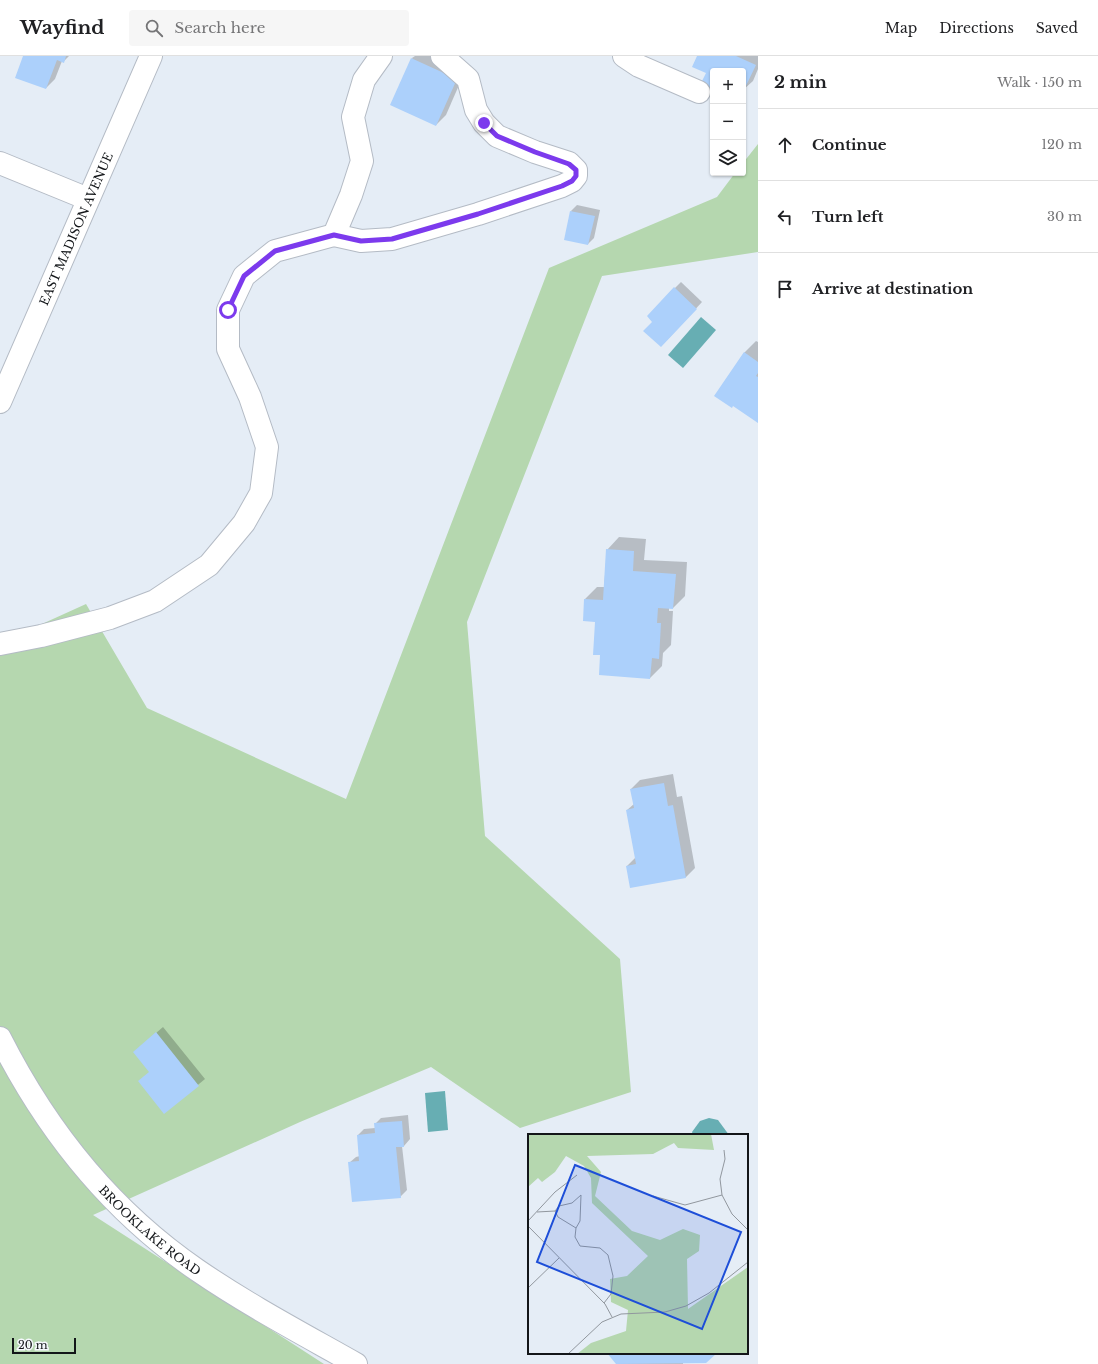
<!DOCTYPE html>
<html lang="en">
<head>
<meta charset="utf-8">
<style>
	:root { --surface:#fff; --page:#f6f6f6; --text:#202124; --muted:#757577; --line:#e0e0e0 }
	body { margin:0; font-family:"Libre Baskerville",serif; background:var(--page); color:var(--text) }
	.controls { position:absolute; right:12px; top:12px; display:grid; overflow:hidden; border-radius:4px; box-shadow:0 1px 3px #0004 }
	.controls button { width:36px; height:36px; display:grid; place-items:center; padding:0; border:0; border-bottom:1px solid var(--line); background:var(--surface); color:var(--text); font:20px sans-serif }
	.scale { position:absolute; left:12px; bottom:10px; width:64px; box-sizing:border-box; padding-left:4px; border:2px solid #131619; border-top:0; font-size:11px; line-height:14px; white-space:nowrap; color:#131619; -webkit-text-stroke:3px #f6f9fd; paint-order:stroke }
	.stop { position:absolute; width:12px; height:12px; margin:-9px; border:3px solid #7c3aed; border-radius:50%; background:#fff }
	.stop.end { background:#7c3aed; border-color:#fff; box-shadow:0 1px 4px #0008 }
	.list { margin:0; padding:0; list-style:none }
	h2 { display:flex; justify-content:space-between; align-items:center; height:52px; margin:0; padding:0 16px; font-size:17px }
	h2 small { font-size:13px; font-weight:400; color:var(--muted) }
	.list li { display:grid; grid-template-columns:26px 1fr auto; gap:12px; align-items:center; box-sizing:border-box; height:72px; padding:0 16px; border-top:1px solid var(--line) }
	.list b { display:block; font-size:15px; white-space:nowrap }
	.list em { font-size:13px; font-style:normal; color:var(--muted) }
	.icon { flex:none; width:22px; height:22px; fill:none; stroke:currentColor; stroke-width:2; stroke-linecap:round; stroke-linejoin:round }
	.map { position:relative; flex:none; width:758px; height:1308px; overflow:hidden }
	header { display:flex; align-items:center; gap:24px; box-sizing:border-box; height:56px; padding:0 20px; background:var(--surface); border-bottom:1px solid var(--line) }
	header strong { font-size:19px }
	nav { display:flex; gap:22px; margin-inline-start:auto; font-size:14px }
	.search { width:280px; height:36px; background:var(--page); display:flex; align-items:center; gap:10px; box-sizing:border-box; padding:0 14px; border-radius:4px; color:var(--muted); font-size:15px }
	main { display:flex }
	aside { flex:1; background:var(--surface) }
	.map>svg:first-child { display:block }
	.green { fill:#b5d7af }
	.water { fill:#67aeb3 }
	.shadow { fill:#0003 }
	.building { fill:#acd0fb }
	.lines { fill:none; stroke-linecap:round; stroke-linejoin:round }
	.minor-casing { stroke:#b4bbc5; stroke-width:24 }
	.minor { stroke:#fff; stroke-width:22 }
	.route { stroke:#7c3aed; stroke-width:5 }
	.labels { text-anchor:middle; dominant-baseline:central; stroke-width:4; stroke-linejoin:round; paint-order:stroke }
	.street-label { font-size:12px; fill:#131619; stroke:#f6f9fd }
	.inset-road { fill:none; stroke:#91979e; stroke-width:1 }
	.view { fill:#1d4ed8; fill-opacity:0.15; stroke:#1d4ed8; stroke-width:2 }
	.inset-edge { fill:none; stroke:#131619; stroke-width:2 }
</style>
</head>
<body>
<header>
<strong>Wayfind</strong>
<div class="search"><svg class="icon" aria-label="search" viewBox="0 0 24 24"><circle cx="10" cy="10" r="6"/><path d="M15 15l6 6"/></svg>Search here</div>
<nav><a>Map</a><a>Directions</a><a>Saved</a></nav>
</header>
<main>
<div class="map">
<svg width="758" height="1308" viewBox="0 0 758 1308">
	<rect width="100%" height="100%" fill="#e5edf6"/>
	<polygon class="green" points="758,88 758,196 602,220 467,566 485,780 620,903 631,1036 520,1072 431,1011 300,1066 93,1159 324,1308 0,1308 0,587 86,548 147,652 346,743 549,212 717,141 735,117 743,117 743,107"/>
	<g class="water">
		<polygon points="701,261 716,274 683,312 668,299"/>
		<polygon points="445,1035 448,1074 428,1076 425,1037"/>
		<polygon points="709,1062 718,1064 729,1079 693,1079 692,1076 700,1065"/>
	</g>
	<g class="shadow">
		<polygon points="24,0 69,0 64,5 62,5 55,23 46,32"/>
		<polygon points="415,0 437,0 466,13 446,59 436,69 412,2"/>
		<polygon points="698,0 758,0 758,13 753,25 743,34 743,15 713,15 713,34 707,17"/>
		<polygon points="577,149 600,154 594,182 588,188 571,155"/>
		<polygon points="681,226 702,246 667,284 675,232"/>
		<polygon points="756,285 758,286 758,366 744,297"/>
		<polygon points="619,481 646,483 644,504 687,506 685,540 673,552 669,552 669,555 673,555 671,589 663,597 662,610 650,622 601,598 596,565 585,543 597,531 604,531 607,494"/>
		<polygon points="673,718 677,741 682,740 695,812 686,821 631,831 627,810 636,801 627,754 634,748 631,733 640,724"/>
		<polygon points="163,971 205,1023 164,1057 150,1015 134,996"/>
		<polygon points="408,1059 410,1083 404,1090 402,1090 407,1134 400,1141 349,1107 356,1101 360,1100 358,1079 364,1073 375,1072 375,1068 381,1062"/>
		<polygon points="609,1297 716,1297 683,1307 683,1308 618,1308"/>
	</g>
	<g class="building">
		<polygon points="23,0 66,0 64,7 57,4 46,33 15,22"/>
		<polygon points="697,0 736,0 756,9 743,36 743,15 713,15 713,35 700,29 706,17 692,11"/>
		<polygon points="411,2 457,23 436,70 390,49"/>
		<polygon points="570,155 595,160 588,189 564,184"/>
		<polygon points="674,231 697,253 661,291 643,275 652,266 647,260"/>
		<polygon points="744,296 758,306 758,317 756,320 758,321 758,367 733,350 732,352 714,340"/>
		<polygon points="606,493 634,495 633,515 676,518 673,553 658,552 657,567 661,567 659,603 652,602 650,623 599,619 600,599 593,599 595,566 583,565 584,543 603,544"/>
		<polygon points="664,727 668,750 673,749 686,822 630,832 626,810 636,808 626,754 634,752 630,733"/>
		<polygon points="156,976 199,1030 164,1058 138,1025 149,1016 133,996"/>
		<polygon points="402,1065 404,1091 396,1091 401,1142 352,1146 348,1106 359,1105 357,1079 375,1077 374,1067"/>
		<polygon points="607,1297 716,1297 716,1298 706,1307 616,1308"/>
	</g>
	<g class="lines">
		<defs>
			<g id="minor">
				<polyline points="624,0 639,10 699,36"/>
				<polyline points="0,107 88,143"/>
				<polyline points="334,179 361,185 392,183 478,158 562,130 572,125 576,120 576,114 569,107 535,96 497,80 484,67 476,54 468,23 442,0"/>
				<path id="s1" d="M 0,346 L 151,0"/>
				<polyline points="0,588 41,580 110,562 155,545 209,509 244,467 261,437 267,391 250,341 228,293 228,254 244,220 275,195 334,179 351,139 362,105 353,61 364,24 381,0"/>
				<path id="s2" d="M 0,982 C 47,1075 111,1155 197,1214 C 248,1249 303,1278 356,1308"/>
			</g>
		</defs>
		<use href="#minor" class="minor-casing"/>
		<use href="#minor" class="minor"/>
	</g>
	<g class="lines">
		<polyline class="route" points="228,254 244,220 275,195 334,179 361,185 392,183 478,158 562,130 572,125 576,120 576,114 569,108 535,96 497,80 484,67"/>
	</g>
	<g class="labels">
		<g class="street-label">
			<text stroke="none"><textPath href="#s1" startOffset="189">EAST MADISON AVENUE</textPath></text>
			<text stroke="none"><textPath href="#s2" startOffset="246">BROOKLAKE ROAD</textPath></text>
		</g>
	</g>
	<g transform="translate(528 1078)">
		<rect width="220" height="220" fill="#e5edf6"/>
		<path d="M 0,0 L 183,0 L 186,16 L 150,14 L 146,9 L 125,20 L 59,22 L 73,38 L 67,62 L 104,97 L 132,106 L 155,95 L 172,101 L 171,117 L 159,125 L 160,175 L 220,133 L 220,220 L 49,220 L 63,209 L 98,197 L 100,176 L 83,168 L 82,145 L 99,142 L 120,122 L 64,69 L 63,44 L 56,32 L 38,22 L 27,38 L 14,48 L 10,44 L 0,53 Z" fill="#b5d7af"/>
		<path class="inset-road" d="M 196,16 L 197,25 L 192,45 L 194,61 L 204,80 L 220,96M 125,62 L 157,71 L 194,61M 27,77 L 31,72 L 44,69 L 53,61 L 52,87 L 48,94M 9,78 L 27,77 L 30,83 L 48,94 L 47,103 L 52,112 L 72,114 L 80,121 L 85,142 L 83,160 L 76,169M 0,87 L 27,58 L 49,41M 0,92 L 77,170 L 84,183M 0,154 L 31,124M 40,220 L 74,188 L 93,180 L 137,178 L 158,172 L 181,159 L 220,128"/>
		<path class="view" d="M 47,31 L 213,98 L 174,195 L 9,128 Z"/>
		<rect width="220" height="220" class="inset-edge"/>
	</g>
</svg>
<div class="controls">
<button>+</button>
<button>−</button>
<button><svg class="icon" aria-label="layers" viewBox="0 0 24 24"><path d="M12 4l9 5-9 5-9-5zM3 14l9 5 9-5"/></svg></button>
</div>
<div class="scale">20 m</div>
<div class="stop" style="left:228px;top:254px"></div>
<div class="stop end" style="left:484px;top:67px"></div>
</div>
<aside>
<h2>2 min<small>Walk · 150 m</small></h2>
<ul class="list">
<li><svg class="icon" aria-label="ahead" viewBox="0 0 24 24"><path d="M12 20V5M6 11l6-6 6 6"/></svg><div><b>Continue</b></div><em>120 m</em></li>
<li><svg class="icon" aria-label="left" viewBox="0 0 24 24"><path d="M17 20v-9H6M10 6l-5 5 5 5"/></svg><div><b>Turn left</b></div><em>30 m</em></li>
<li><svg class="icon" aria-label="arrive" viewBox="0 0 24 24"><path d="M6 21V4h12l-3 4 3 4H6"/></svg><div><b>Arrive at destination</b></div></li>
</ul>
</aside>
</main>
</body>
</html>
